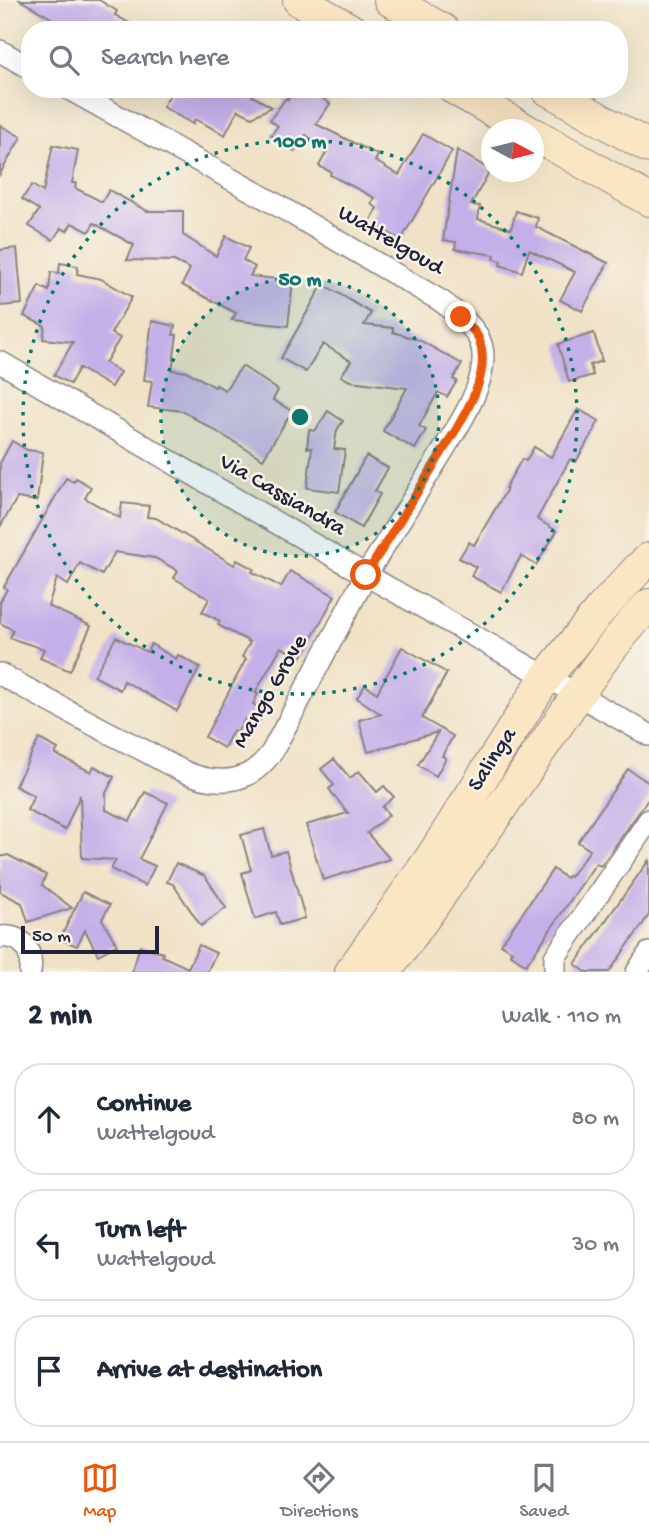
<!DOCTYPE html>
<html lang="en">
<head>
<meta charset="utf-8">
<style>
	:root { --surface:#fff; --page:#f6f6f7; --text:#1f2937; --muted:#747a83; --line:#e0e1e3; --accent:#ea580c }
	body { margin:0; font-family:"Gochi Hand",sans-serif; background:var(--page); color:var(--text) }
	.compass { position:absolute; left:481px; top:119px; width:63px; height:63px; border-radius:50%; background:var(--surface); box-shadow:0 7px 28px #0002; rotate:97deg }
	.scale { position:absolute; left:21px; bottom:18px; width:138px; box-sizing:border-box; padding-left:7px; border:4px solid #22223b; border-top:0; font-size:19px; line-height:24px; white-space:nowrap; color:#22223b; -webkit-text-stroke:5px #f7f3e8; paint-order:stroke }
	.stop { position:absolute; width:21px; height:21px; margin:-16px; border:5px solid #ea580c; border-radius:50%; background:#fff }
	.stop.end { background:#ea580c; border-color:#fff; box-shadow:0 2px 7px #0008 }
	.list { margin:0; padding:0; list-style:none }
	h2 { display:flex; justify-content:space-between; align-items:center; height:91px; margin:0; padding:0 28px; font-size:30px }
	h2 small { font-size:23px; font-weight:400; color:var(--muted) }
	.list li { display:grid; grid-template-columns:46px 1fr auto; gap:21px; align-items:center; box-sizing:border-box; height:112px; margin:0 14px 14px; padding:0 14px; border:2px solid var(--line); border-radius:28px }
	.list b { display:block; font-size:26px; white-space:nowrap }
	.list p { margin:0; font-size:23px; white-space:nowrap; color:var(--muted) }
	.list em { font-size:23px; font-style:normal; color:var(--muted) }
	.icon { flex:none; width:38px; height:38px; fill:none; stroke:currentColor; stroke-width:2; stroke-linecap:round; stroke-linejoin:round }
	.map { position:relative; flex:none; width:649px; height:972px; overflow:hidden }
	.search { position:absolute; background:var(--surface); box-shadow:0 7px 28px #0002; left:21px; right:21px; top:21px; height:77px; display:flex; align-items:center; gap:18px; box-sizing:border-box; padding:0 24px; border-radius:28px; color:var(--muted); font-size:26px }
	.sheet { height:469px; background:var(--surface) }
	nav { display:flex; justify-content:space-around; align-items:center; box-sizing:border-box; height:98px; border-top:2px solid var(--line); background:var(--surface); font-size:19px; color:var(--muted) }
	nav a { display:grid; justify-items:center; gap:4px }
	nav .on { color:var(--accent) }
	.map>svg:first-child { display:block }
	.building { fill:#c4b0e9 }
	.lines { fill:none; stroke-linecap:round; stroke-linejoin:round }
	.street-casing { stroke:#898280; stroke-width:24 }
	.secondary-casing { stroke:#898280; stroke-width:34 }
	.street { stroke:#fff; stroke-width:21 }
	.secondary { stroke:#fbe6c4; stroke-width:32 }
	.route { stroke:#ea580c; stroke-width:9 }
	.ring { fill:none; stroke:#0f766e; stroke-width:3.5; stroke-dasharray:3.5 7 }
	.labels { text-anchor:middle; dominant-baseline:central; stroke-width:5; stroke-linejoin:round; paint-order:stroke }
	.street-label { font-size:23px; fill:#22223b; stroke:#f7f3e8 }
	.centre { fill:#0f766e; stroke:#f7f3e8; stroke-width:3.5 }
	.ring-label { font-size:21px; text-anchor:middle; font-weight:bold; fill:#0f766e; stroke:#f7f3e8; stroke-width:5; stroke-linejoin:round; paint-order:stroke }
</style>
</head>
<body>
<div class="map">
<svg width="649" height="972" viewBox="0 0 649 972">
	<rect width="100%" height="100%" fill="#f7f3e8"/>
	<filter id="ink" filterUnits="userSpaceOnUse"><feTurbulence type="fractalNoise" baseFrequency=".0143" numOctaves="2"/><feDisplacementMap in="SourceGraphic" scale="14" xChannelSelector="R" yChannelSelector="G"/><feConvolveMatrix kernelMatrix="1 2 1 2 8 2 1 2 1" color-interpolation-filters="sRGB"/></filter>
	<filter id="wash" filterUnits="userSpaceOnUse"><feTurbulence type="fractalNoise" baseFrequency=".00686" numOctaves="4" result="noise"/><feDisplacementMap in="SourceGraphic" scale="28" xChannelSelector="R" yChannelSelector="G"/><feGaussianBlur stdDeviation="1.57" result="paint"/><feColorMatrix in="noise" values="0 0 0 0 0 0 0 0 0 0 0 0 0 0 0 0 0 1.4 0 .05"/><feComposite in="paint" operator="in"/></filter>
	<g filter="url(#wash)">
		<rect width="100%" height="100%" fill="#f0e2c6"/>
		<g id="blocks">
			<g class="building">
				<polygon points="20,0 99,0 117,11 115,15 142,30 96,30 87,24 84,30 62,30 49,22 51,18"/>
				<polygon points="173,89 255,89 252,96 272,107 252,117 238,110 225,135 195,119 193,124 163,107"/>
				<polygon points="296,89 310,89 330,104 316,124 378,155 375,161 399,175 423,134 452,151 401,240 370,222 377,208 371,204 375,198 330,175 331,172 319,166 327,151 306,135 294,151 271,135 278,126 270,120 286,98 288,100"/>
				<polygon points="0,125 21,137 0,174"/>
				<polygon points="53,145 78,150 72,183 76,183 75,188 102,202 109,190 147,211 183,211 183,235 216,256 226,236 249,248 243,260 255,267 250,276 293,281 288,326 232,320 236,313 182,285 190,269 174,261 127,260 134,245 94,223 89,232 72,223 67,231 61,228 53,240 29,226 39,210 22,199 32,185 43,192"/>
				<polygon points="457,150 490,170 471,205 480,206 478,219 511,229 516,211 538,218 536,227 608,263 582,311 560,300 575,272 529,250 522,272 500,265 501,261 494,259 495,255 455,249 456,242 443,240"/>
				<polygon points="17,248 22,304 0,306 0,250"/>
				<polygon points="60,263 78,266 77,274 101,279 132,297 111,333 120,338 105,363 120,372 111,387 79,368 70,384 54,375 73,342 43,339 45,326 24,316 39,286 49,291 51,272 59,273"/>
				<polygon points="323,284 371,313 364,325 393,328 393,332 419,340 462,364 453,379 457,381 447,397 438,392 419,426 426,430 415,449 383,431 407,388 350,381 341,376 351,361 323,344 306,372 281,358"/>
				<polygon points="152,321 175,326 173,335 177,335 172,370 188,372 215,387 216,385 225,390 242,366 278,390 273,400 292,411 263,459 182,411 148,407 152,381 144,380"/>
				<polygon points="594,333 602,361 590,365 593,375 569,382 558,344"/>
				<polygon points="578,409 599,421 576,462 570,459 537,519 557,531 536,565 521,556 501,592 471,576 476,567 459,558 469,542 474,545 507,489 505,488 522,459 526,461 534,447 551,457"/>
				<polygon points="328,411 343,421 337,430 334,449 345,450 339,492 307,488 312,448 307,448 309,430 315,431"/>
				<polygon points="12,441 27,450 43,452 37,501 17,498 0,527 0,463"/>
				<polygon points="366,456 388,468 375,491 380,494 361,528 335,512"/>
				<polygon points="66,478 74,482 76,478 91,487 85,498 120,518 122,503 149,506 147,517 156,518 234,565 237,560 254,569 252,572 281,587 290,571 335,596 301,658 281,647 255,693 258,694 253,704 265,711 257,726 245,719 237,733 233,731 224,748 205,737 246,659 242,657 250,642 218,625 220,621 202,612 209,599 174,578 178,571 155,558 115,552 102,575 80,563 68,585 57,578 48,606 91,626 70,671 40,658 44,649 10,638 13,630 0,623 0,602 7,589 4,587"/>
				<polygon points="116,637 147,652 151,644 176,659 178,655 200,667 177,711 124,681 120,690 94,676"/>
				<polygon points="402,647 447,673 422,718 453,736 442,756 446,758 436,776 418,765 438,732 368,752 359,720 381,714 357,698 365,685 377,693"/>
				<polygon points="39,739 58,749 55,754 91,772 94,766 114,777 106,793 106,810 130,821 145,792 168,803 139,859 155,866 145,886 111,869 116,860 82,858 80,795 65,830 27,810 34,796 15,786"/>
				<polygon points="334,759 350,778 359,771 377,792 384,786 394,797 382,807 389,815 367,833 390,859 323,880 306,825 348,813 329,789 334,785 321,769"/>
				<polygon points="628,769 649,783 649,798 601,866 596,863 526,965 510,954 512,951 501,944 553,869 566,878 568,876 570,877 590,850 578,842"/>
				<polygon points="264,829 271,855 286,851 305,918 280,925 276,912 255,919 242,873 251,870 241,835"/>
				<polygon points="8,855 46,875 42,885 72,908 28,922 22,903 0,892 0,857"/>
				<polygon points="649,860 649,915 609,972 586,972 575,964"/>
				<polygon points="176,863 205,876 226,908 201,926 173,884 167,882"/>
				<polygon points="83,892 110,905 102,919 117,945 98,955 85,930 77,946 60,939"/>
				<polygon points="199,945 216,953 207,972 132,972 140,946 163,953 162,956 188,968"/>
			</g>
		</g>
	</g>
	<g filter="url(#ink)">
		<use href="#blocks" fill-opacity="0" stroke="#898280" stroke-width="2"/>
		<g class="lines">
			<defs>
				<g id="street">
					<polyline points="0,51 30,68"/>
					<polyline points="0,362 366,575 649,735"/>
					<path d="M 0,674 C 47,700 95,726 143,750 C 166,762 191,779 217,780 C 242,782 258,771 272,752 L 366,575 L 457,428 C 471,405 494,362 477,335 C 468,321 454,311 441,301 L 265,198 L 69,89"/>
					<path d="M 0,937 C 23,935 33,950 30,972"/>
					<polyline points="555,972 555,957 649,820"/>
					<polyline points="637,972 649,953"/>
				</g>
				<g id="secondary">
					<polyline points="299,0 351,30"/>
					<polyline points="390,0 443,30"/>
					<polyline points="455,89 526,130"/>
					<polyline points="547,89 649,147"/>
					<polyline points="534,134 649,200"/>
					<polyline points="351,972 431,858 546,677 601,609 639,568 649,559"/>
					<path d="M 385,972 C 436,902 486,830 535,758 C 571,706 603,651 649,605"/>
				</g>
			</defs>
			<use href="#street" class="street-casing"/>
			<use href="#secondary" class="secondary-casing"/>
			<use href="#street" class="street"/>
			<use href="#secondary" class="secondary"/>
		</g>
	</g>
	<g class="lines" filter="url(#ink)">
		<path class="route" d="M 366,575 L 457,428 C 472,402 490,370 479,339 C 476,331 467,324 461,317"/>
	</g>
	<circle cx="300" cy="417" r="139" fill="#0f766e" fill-opacity=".12"/>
	<g class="ring">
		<circle cx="300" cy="417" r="139"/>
		<circle cx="300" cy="417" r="277"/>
	</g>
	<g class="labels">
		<g class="street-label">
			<text transform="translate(390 241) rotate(30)">Wattelgoud</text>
			<text transform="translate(282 496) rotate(30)">Via Cassiandra</text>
			<text transform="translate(271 692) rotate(-60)">Mango Grove</text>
			<text transform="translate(493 760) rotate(-57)">Salinga</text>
		</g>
	</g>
	<circle cx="300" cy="417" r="10" class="centre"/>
	<g class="ring-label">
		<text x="300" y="147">100 m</text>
		<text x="300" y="285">50 m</text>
	</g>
</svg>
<svg class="compass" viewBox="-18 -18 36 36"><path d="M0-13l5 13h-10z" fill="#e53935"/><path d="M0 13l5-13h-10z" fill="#747a83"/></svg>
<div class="scale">50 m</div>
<div class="stop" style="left:366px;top:575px"></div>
<div class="stop end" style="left:461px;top:317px"></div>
<div class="search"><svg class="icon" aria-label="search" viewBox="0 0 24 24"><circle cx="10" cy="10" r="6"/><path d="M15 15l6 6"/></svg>Search here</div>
</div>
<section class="sheet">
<h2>2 min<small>Walk · 110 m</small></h2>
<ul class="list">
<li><svg class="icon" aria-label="ahead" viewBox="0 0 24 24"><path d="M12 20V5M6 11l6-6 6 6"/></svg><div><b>Continue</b><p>Wattelgoud</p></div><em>80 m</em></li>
<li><svg class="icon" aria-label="left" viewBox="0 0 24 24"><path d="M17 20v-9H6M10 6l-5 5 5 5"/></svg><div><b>Turn left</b><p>Wattelgoud</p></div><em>30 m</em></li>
<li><svg class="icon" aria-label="arrive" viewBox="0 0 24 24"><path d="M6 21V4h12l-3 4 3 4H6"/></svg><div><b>Arrive at destination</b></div></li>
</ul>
</section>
<nav>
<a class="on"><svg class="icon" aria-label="map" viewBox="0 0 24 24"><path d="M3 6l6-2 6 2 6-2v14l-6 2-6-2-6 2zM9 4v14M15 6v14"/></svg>Map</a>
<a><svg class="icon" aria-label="directions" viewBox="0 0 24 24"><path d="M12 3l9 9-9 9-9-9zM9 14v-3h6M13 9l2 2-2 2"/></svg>Directions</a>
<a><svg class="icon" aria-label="saved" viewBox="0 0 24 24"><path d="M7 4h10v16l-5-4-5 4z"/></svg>Saved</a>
</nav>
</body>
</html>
